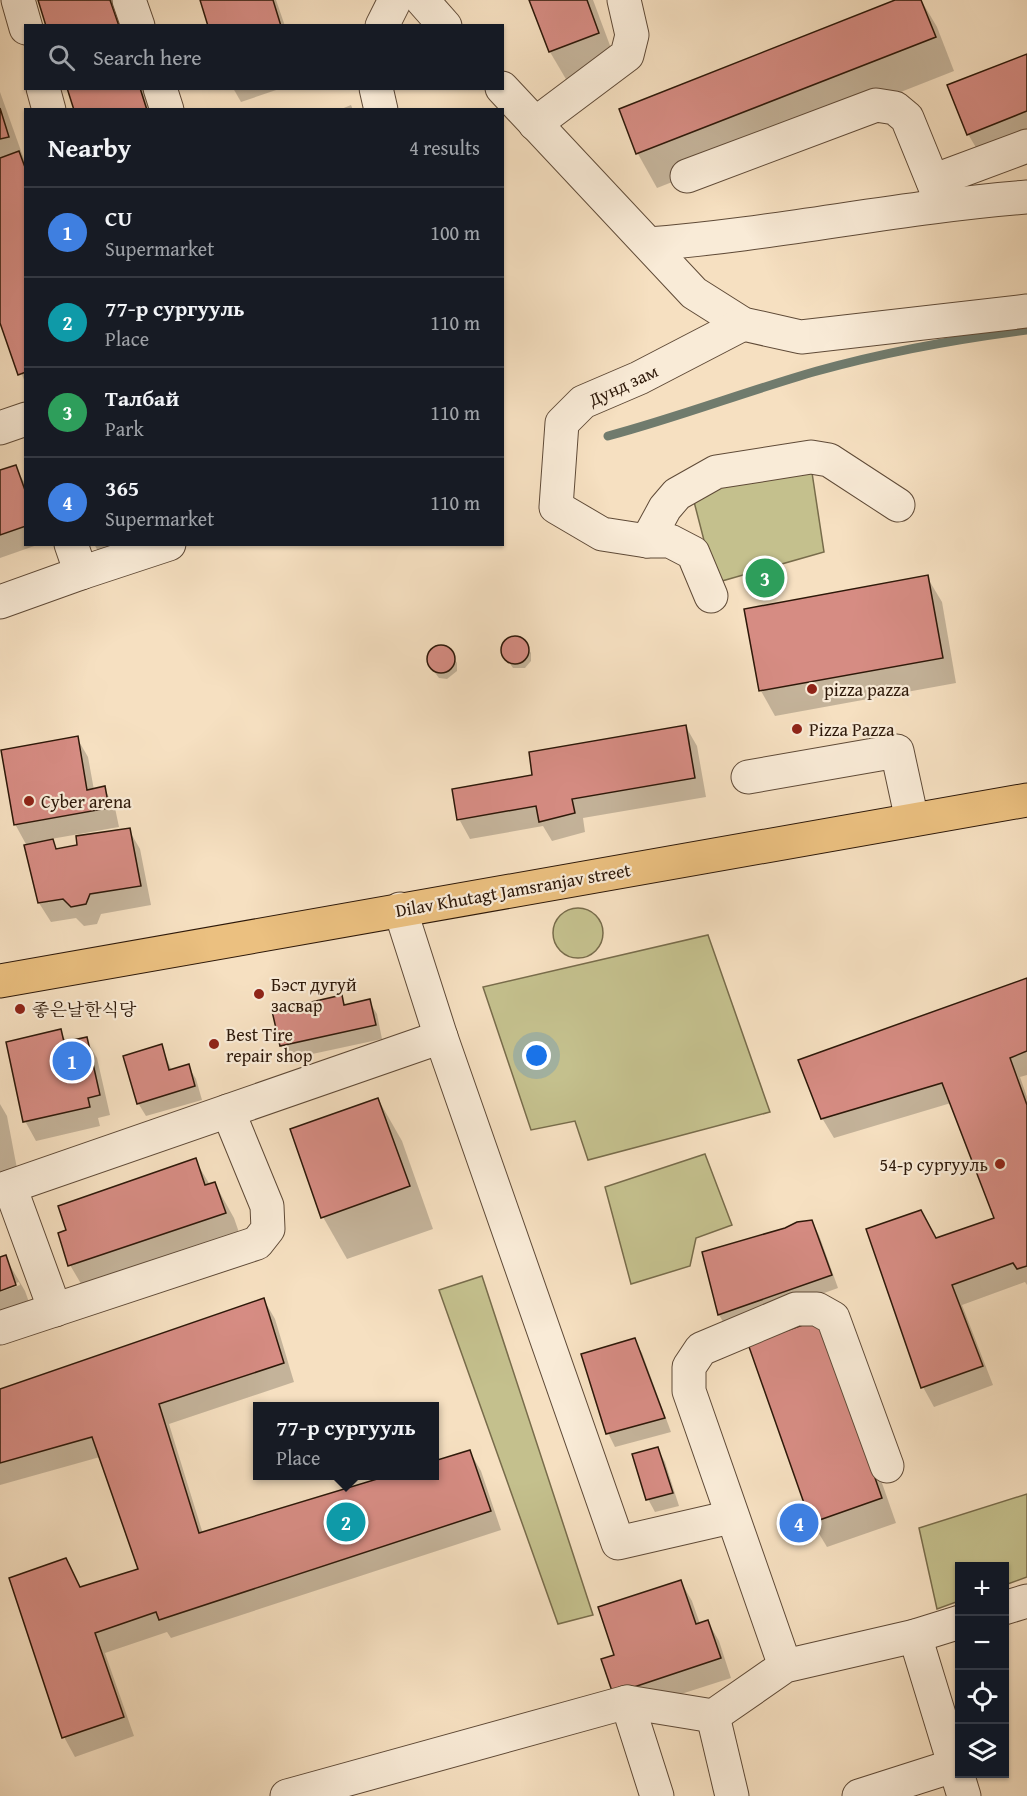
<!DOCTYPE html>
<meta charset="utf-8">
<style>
body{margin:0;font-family:"Gentium Book Plus","Noto Serif KR",serif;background:#242831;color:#f1f3f6}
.controls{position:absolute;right:18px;bottom:18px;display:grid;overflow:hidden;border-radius:0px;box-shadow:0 2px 4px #0004}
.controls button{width:54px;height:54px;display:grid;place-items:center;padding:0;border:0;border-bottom:2px solid #363941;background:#171b24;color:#f1f3f6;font:30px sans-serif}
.you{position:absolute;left:537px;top:1056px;width:21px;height:21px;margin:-15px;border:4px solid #fff;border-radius:50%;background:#1a73e8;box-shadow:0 0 0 9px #1a73e833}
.badge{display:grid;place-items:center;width:39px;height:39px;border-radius:50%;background:#0b8043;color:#fff;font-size:20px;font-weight:700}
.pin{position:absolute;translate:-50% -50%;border:3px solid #fff;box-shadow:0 2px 6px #0006}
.popup{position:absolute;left:253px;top:1402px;width:186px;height:78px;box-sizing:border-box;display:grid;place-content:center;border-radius:0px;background:#171b24;filter:drop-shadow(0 2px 4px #0005);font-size:20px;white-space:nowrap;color:#9ea1a6}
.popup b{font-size:22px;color:#f1f3f6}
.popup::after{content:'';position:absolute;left:50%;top:100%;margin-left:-12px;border:12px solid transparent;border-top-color:#171b24}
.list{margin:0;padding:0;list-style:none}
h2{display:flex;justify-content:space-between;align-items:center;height:78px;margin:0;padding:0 24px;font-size:26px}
h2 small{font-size:20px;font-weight:400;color:#9ea1a6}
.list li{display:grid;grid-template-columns:39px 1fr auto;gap:18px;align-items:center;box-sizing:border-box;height:90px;padding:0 24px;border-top:2px solid #363941}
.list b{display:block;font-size:22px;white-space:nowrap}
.list p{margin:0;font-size:20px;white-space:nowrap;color:#9ea1a6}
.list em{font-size:20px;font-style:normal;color:#9ea1a6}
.icon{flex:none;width:33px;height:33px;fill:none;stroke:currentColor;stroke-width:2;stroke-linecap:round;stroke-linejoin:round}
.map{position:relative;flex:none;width:1027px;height:1796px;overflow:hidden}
.search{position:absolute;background:#171b24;box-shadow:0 2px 4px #0004;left:24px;top:24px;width:480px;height:66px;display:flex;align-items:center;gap:15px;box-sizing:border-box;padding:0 21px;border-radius:0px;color:#9ea1a6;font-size:22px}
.panel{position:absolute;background:#171b24;box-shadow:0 2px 4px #0004;left:24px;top:108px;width:480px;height:438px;border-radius:0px}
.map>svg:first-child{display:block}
.green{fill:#c4c08d;stroke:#786c4b;stroke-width:1.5}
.shadow{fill:#0003}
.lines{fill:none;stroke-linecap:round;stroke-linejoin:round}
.stream{stroke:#707b6d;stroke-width:9}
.building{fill:#d68c83;stroke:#2d1809;stroke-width:1.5}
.minor-casing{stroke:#5f4a37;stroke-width:35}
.major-casing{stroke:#2d1809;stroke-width:35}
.minor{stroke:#f9ebd7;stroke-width:33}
.major{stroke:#ebc080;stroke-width:33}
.poi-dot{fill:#8f2418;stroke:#f9ebd7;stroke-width:2}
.labels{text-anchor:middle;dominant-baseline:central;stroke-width:4.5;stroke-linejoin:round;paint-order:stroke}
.street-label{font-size:18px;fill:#2d1809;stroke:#f9ebd7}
.poi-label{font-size:18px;fill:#2d1809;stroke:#f9ebd7;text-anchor:start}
</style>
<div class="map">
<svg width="1027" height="1796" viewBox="0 0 1027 1796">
<rect width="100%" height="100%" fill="#f6e0c1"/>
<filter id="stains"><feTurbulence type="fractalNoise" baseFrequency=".00333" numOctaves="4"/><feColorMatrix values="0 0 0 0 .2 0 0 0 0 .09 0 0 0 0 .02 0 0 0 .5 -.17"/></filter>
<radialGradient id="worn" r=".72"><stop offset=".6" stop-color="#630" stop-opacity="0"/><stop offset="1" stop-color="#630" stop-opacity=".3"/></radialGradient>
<g class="green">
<polygon points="811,466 824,552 715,583 691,490"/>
<circle cx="578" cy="933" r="25"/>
<polygon points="708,935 770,1112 588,1160 575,1121 531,1130 483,987"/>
<polygon points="705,1154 732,1225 696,1238 690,1266 631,1284 605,1187"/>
<polygon points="482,1276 593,1615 558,1624 439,1290"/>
<polygon points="1027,1494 1027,1577 1005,1585 1004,1566 960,1566 959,1601 937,1609 919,1528"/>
</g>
<g class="shadow">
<polygon points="40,0 115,0 124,26 48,26"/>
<polygon points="201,0 276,0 285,26 210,26"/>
<polygon points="531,0 593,0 618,67 570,86 550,52"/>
<polygon points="899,0 921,0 937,27 954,71 657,188 638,154 621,110"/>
<polygon points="1027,56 1027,153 988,168 968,134"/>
<polygon points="69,88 145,88 152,110 76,110"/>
<polygon points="233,88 282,88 241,102"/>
<polygon points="0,92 26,165 26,385 0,318"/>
<polygon points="351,105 353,110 339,110"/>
<polygon points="15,467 26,485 26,544 40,544 0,558 0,472"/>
<polygon points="94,544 148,544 103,560"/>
<polygon points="927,577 942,602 956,683 775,716 761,691"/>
<polygon points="510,638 522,639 531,653 531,661 525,668 513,668 504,655 504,643"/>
<polygon points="440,646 448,648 457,663 457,671 447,679 439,678 429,665 430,653"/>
<polygon points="686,727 697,746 706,797 583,818 585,832 552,841 543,826 470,839 459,819 534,776"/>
<polygon points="77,738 88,757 94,790 104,788 115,808 119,827 51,839 57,850 79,847 129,830 140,849 151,905 101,914 97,924 84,926 76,918 51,922 39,903 27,846 15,824"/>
<polygon points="1027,980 1027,1075 1020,1077 1027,1097 1027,1285 1025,1282 962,1305 993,1385 934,1407 923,1387 936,1240 996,1219 951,1103 834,1138 822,1118"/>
<polygon points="341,997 346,1006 369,1001 377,1014 382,1039 289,1059 281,1046 274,1012"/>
<polygon points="60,1031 67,1043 86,1039 97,1058 110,1115 98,1118 100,1126 36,1141 25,1121"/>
<polygon points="161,1046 172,1071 188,1066 196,1079 202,1100 146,1116 138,1103"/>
<polygon points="378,1099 402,1141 433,1229 347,1259 323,1217"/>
<polygon points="0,1104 7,1116 18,1174 0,1177"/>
<polygon points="195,1160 210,1185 215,1184 234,1218 244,1247 90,1299 70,1265"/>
<polygon points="812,1222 819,1235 838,1288 727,1328 719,1315 704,1253"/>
<polygon points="0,1257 5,1257 25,1291 35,1319 0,1331 0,1292 20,1285 19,1282 0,1289"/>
<polygon points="264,1300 275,1319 294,1382 169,1424 203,1534 392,1476 434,1476 470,1452 481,1471 501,1530 171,1638 167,1632 105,1653 134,1736 75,1757 64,1737 66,1560 81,1588 140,1570 100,1457 0,1485 0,1391"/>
<polygon points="634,1340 642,1353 671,1432 615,1447 608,1433"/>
<polygon points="834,1346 896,1523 827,1547 812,1522"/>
<polygon points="658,1449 665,1462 679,1506 655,1512 648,1499"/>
<polygon points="681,1582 692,1601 700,1624 708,1622 719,1641 731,1678 625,1712 615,1656"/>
</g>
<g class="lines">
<path class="stream" d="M608,436C679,417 747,391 817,371C885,352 957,339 1027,330"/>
</g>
<g class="building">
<polygon points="38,0 110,0 119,26 46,26"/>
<polygon points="200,0 273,0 281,26 208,26"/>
<polygon points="529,0 587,0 599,33 549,52"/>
<polygon points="895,0 921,0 936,37 636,154 619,109"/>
<polygon points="1027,54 1027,111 967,135 947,85"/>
<polygon points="67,88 140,88 147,110 74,110"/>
<polygon points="0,108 9,137 0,139"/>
<polygon points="19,151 26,170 26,372 18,375 0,323 0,158"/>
<polygon points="16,465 26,493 26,526 0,535 0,470"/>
<polygon points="928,575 943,658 759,691 744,609"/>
<circle cx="515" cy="650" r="14"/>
<circle cx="441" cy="659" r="14"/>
<polygon points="686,725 695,778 572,799 575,813 539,822 536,806 457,820 452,789 532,775 529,752"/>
<polygon points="78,736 87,790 105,786 109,808 14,825 1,750"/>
<polygon points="130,828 141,886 90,894 86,904 71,907 63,899 38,903 24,845 53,839 56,849 77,845 76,836"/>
<polygon points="1027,978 1027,1051 1010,1058 1027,1105 1027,1266 1017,1269 1013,1263 952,1285 983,1366 921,1388 866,1229 921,1210 936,1238 994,1218 942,1083 821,1119 798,1060"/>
<polygon points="342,995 344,1005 370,999 376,1025 280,1046 272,1011"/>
<polygon points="61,1029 64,1042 87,1037 100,1095 88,1098 90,1107 23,1122 6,1042"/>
<polygon points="162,1044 169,1070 189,1064 195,1086 137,1104 123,1056"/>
<polygon points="378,1098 410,1186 321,1218 290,1129"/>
<polygon points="196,1158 205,1185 215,1182 226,1213 68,1266 58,1233 66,1230 58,1206"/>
<polygon points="812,1220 832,1275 718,1315 702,1252 785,1228 797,1222"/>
<polygon points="6,1255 16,1285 0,1291 0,1257"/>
<polygon points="264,1298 284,1363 159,1404 199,1533 387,1476 434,1476 434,1461 470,1450 491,1511 159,1620 156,1612 95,1633 124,1717 62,1738 9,1578 66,1558 80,1587 138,1569 92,1437 0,1463 0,1389"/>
<polygon points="820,1319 882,1498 811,1523 748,1344"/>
<polygon points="635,1338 665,1418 606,1434 581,1354"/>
<polygon points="658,1447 673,1493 646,1500 632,1454"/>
<polygon points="681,1580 696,1624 708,1620 721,1658 613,1694 601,1659 614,1655 598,1607"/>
</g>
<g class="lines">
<defs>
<g id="minor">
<polyline points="18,0 26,28"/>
<polyline points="129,0 138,26"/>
<polyline points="422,0 445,26"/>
<polyline points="382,26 395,0"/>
<polyline points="43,88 49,110"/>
<polyline points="160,88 167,110"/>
<polyline points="376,88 381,110"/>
<polyline points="502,88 694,293 743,324 801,337 1027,311"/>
<polyline points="535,124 627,55 632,35 624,0"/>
<polyline points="687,176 876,105 895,108 907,118 942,204"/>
<polyline points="933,181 1027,146"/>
<path d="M649,244C776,234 900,207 1027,197"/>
<polyline points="0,428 26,419"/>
<polyline points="647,541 665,508 677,494 716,472 811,457 829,460 898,505"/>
<polyline points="81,573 169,544"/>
<polyline points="711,596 693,553 670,541 647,541 602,534 556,507 562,423 583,402 639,378 743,324"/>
<polyline points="0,602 81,573 71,544"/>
<polyline points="748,777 897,751 912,820"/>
<polyline points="400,909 441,1037 618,1543 731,1517"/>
<polyline points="10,1187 55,1310"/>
<polyline points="0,1190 441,1037"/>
<polyline points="0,1328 257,1243 268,1229 267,1206 228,1111"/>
<polyline points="1004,1608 1027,1601"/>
<polyline points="915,1636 964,1796"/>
<polyline points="785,1666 689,1391 689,1367 701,1349 796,1309 817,1309 833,1318 887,1466"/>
<polyline points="627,1702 657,1796"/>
<polyline points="713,1716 732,1796"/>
<polyline points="287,1796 627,1702 713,1716 785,1666 915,1636 960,1622"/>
<polyline points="859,1796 956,1765"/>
</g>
<polyline id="major" points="0,981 1027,800"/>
</defs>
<use href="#minor" class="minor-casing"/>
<use href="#major" class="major-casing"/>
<use href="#minor" class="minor"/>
<use href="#major" class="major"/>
</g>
<g class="poi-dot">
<circle cx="812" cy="689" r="6"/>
<circle cx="797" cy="729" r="6"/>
<circle cx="29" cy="801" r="6"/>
<circle cx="259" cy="994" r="6"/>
<circle cx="20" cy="1009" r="6"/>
<circle cx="214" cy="1044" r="6"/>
<circle cx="1000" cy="1164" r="6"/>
</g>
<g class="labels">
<g class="street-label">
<text transform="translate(623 385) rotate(-25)">Дунд зам</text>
<text transform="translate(513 890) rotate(-10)">Dilav Khutagt Jamsranjav street</text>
</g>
<g class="poi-label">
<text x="824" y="689">pizza pazza</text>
<text x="809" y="729">Pizza Pazza</text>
<text x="41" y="801">Cyber arena</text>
<text x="271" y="984">Бэст дугуй<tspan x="271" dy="21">засвар</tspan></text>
<text x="32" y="1009">좋은날한식당</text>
<text x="226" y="1034">Best Tire<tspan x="226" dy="21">repair shop</tspan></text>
<text x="988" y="1164" text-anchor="end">54-р сургууль</text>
</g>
</g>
<rect width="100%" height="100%" filter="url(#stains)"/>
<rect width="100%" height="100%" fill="url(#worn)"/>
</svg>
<div class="controls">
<button>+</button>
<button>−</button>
<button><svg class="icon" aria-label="locate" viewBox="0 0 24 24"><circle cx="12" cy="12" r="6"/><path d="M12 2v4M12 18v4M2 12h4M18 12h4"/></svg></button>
<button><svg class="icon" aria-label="layers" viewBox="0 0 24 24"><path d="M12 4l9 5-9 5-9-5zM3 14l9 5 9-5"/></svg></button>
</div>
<div class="you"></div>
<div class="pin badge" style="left:72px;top:1061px;background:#3f7fe0">1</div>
<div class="pin badge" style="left:346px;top:1522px;background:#0f9aa8">2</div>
<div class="popup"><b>77-р сургууль</b>Place</div>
<div class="pin badge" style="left:765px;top:578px;background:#2e9e5b">3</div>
<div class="pin badge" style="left:799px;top:1523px;background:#3f7fe0">4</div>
<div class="search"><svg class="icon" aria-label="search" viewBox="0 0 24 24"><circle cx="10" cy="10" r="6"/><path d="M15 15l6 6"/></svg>Search here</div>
<section class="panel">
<h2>Nearby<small>4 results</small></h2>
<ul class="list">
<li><span class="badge" style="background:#3f7fe0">1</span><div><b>CU</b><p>Supermarket</p></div><em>100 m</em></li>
<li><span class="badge" style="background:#0f9aa8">2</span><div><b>77-р сургууль</b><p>Place</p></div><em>110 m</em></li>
<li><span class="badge" style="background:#2e9e5b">3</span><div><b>Талбай</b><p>Park</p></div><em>110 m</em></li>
<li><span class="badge" style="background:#3f7fe0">4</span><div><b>365</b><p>Supermarket</p></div><em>110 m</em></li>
</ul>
</section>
</div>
